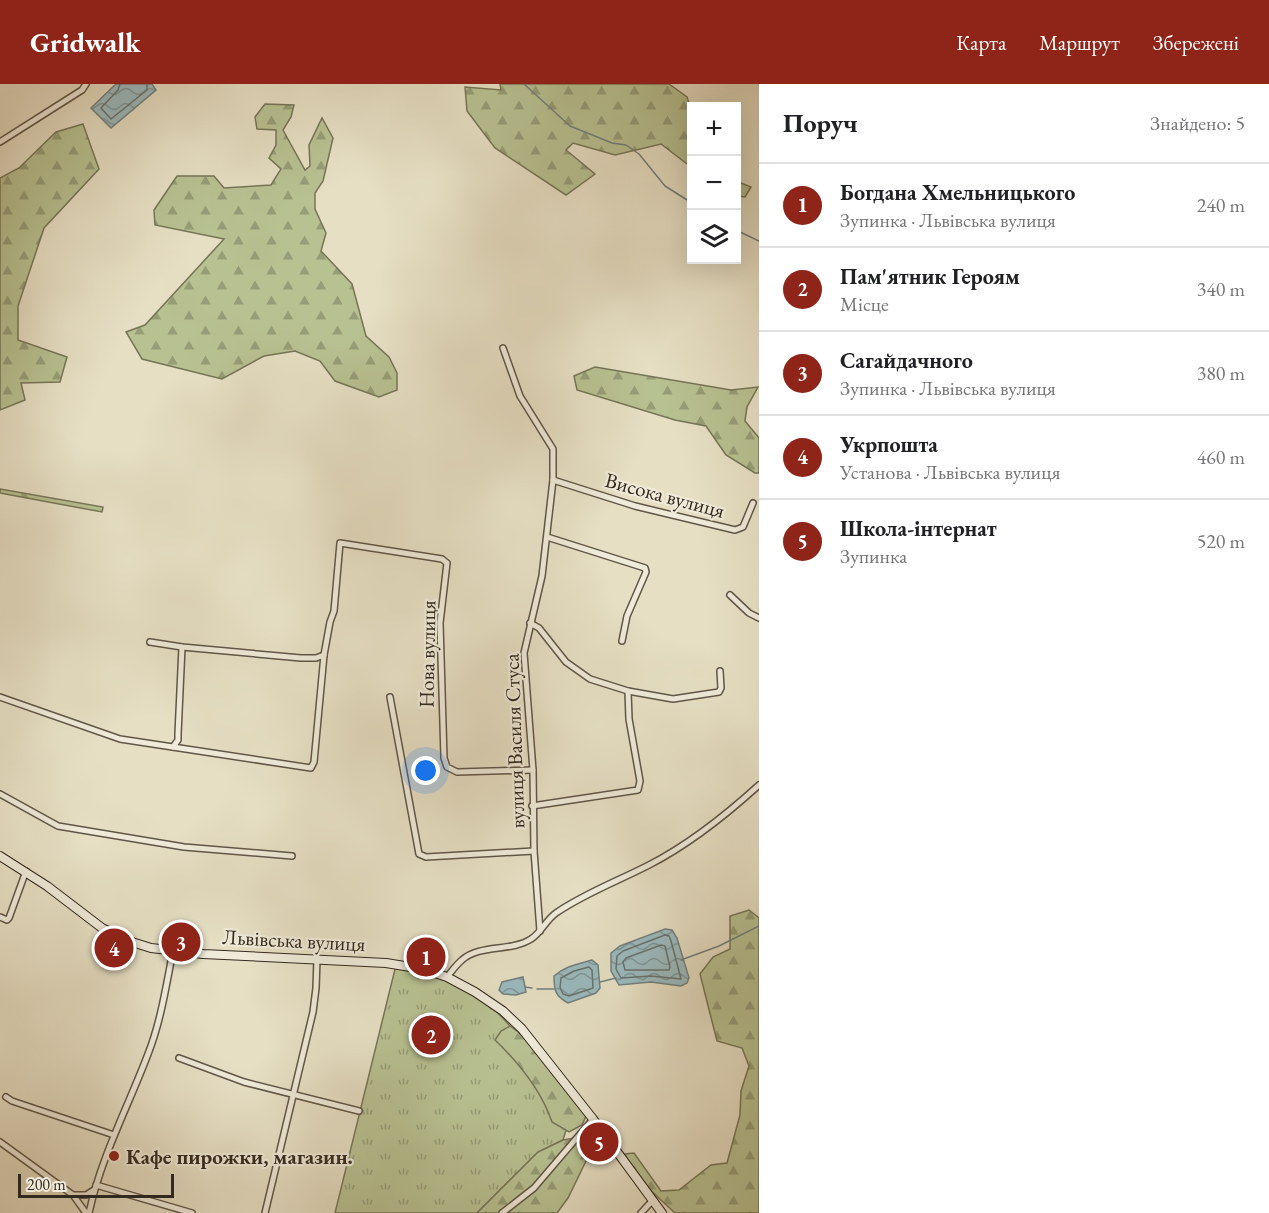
<!DOCTYPE html>
<html lang="uk">
<meta charset="utf-8">
<style>
body{margin:0;font-family:"EB Garamond",serif;background:#f2f2f2;color:#202124}
.controls{position:absolute;right:18px;top:18px;display:grid;overflow:hidden;border-radius:0px;box-shadow:0 6px 24px #0002}
.controls button{width:54px;height:54px;display:grid;place-items:center;padding:0;border:0;border-bottom:2px solid #e0e0e0;background:#fff;color:#202124;font:30px sans-serif}
.scale{position:absolute;left:18px;bottom:15px;width:156px;box-sizing:border-box;padding-left:6px;border:3px solid #33291e;border-top:0;font-size:16px;line-height:21px;white-space:nowrap;color:#33291e;-webkit-text-stroke:4px #efead9;paint-order:stroke}
.you{position:absolute;left:426px;top:687px;width:21px;height:21px;margin:-15px;border:4px solid #fff;border-radius:50%;background:#1a73e8;box-shadow:0 0 0 9px #1a73e833}
.badge{display:grid;place-items:center;width:39px;height:39px;border-radius:50%;background:#8f2418;color:#fff;font-size:20px;font-weight:700}
.pin{position:absolute;translate:-50% -50%;border:3px solid #fff;box-shadow:0 2px 6px #0006}
.list{margin:0;padding:0;list-style:none}
h2{display:flex;justify-content:space-between;align-items:center;height:78px;margin:0;padding:0 24px;font-size:26px}
h2 small{font-size:20px;font-weight:400;color:#757577}
.list li{display:grid;grid-template-columns:39px 1fr auto;gap:18px;align-items:center;box-sizing:border-box;height:84px;padding:0 24px;border-top:2px solid #e0e0e0}
.list b{display:block;font-size:22px;white-space:nowrap}
.list p{margin:0;font-size:20px;white-space:nowrap;color:#757577}
.list em{font-size:20px;font-style:normal;color:#757577}
.icon{flex:none;width:33px;height:33px;fill:none;stroke:currentColor;stroke-width:2;stroke-linecap:round;stroke-linejoin:round}
.map{position:relative;flex:none;width:759px;height:1129px;overflow:hidden}
header{display:flex;align-items:center;gap:36px;box-sizing:border-box;height:84px;padding:0 30px;background:#8f2418;color:#fff}
header strong{font-size:28px}
nav{display:flex;gap:33px;margin-inline-start:auto;font-size:21px}
main{display:flex}
aside{flex:1;background:#fff}
.map>svg:first-child{display:block}
.grass{fill:url(#grass-tufts);stroke:#767558;stroke-width:1.5}
.forest{fill:url(#forest-firs);stroke:#767558;stroke-width:1.5}
.water{fill:url(#water-waves);stroke:#71807f;stroke-width:1.5}
.lines{fill:none;stroke-linecap:round;stroke-linejoin:round}
.shore{stroke:#67726e;stroke-width:1.5}
.stream{stroke:#71807f;stroke-width:1.5}
.minor-casing{stroke:#605648;stroke-width:8}
.secondary-casing{stroke:#33291e;stroke-width:10}
.minor{stroke:#efead9;stroke-width:5}
.secondary{stroke:#efead9;stroke-width:8}
.poi-dot{fill:#8f2418;stroke:#efead9;stroke-width:2}
.labels{text-anchor:middle;dominant-baseline:central;stroke-width:4.5;stroke-linejoin:round;paint-order:stroke}
.street-label{font-size:21px;fill:#33291e;stroke:#efead9}
.poi-label{font-size:21px;font-weight:bold;fill:#33291e;stroke:#efead9;text-anchor:start}
</style>
<header>
<strong>Gridwalk</strong>
<nav><a>Карта</a><a>Маршрут</a><a>Збережені</a></nav>
</header>
<main>
<div class="map">
<svg width="759" height="1129" viewBox="0 0 759 1129">
<defs>
<pattern id="grass-tufts" width="24" height="20" patternUnits="userSpaceOnUse" patternTransform="scale(1.5)"><rect width="24" height="20" fill="#b8c192"/><path d="M3 7l-1-3M5 7V3M7 7l1-3M15 17l-1-3M17 17v-4M19 17l1-3" fill="none" stroke="#969d77"/></pattern>
<pattern id="forest-firs" width="22" height="20" patternUnits="userSpaceOnUse" patternTransform="scale(1.5)"><rect width="22" height="20" fill="#b8c192"/><path d="M5 1l3.5 6h-7zM16 11l3.5 6h-7z" fill="#969d77"/></pattern>
<pattern id="water-waves" width="16" height="10" patternUnits="userSpaceOnUse" patternTransform="scale(1.5)"><rect width="16" height="10" fill="#9bbabf"/><path d="M0 5q4-4 8 0t8 0" fill="none" stroke="#7f979b"/></pattern>
</defs>
<rect width="100%" height="100%" fill="#e6dfc4"/>
<filter id="stains"><feTurbulence type="fractalNoise" baseFrequency=".00333" numOctaves="4"/><feColorMatrix values="0 0 0 0 .2 0 0 0 0 .09 0 0 0 0 .02 0 0 0 .5 -.17"/></filter>
<radialGradient id="worn" r=".72"><stop offset=".6" stop-color="#630" stop-opacity="0"/><stop offset="1" stop-color="#630" stop-opacity=".3"/></radialGradient>
<polygon class="grass" points="396,881 423,885 483,913 511,943 567,1043 563,1056 538,1068 477,1129 335,1129"/>
<g class="forest">
<polygon points="500,0 669,0 687,13 691,25 691,83 661,60 615,71 573,59 566,66 595,90 566,111 495,64 467,27 465,3 501,6"/>
<polygon points="265,20 294,21 291,33 283,46 305,86 310,82 309,61 322,34 333,54 323,97 315,109 315,125 326,149 321,167 352,200 366,252 389,273 397,289 397,306 379,313 335,297 320,277 295,267 264,272 222,295 142,275 126,248 145,241 224,155 155,141 154,126 177,92 214,92 224,104 271,101 281,85 269,74 276,61 276,46 257,45 255,33"/>
<polygon points="83,40 99,85 44,144 18,222 18,256 67,273 60,298 21,299 25,316 0,326 0,94 19,84 56,48"/>
<polygon points="736,97 751,103 745,113 737,112"/>
<polygon points="595,283 731,306 758,303 747,323 745,337 759,354 759,389 755,389 726,371 706,342 675,336 577,306 574,292"/>
<polygon points="0,405 103,423 102,428 0,409"/>
<path d="M749,826L759,834V1129H675C657,1112 634,1094 625,1070L634,1069L661,1107L679,1106L711,1081L727,1079L740,1031L741,1007L749,982L742,964L717,957L700,890L713,873L730,865V832Z"/>
<path d="M510,942L521,950L586,1032L582,1041L569,1048L552,1038C541,1006 519,979 495,956L501,947Z"/>
<polygon points="586,1052 589,1071 568,1114 557,1129 477,1129 538,1068 563,1056"/>
</g>
<g class="water">
<polygon points="116,0 152,0 156,6 111,44 91,24"/>
<polygon points="665,845 672,846 677,854 689,894 687,899 681,902 651,898 619,901 611,887 611,869 620,862"/>
<path d="M592,876L598,881L600,904L596,909L568,919C555,912 554,906 554,892C565,882 578,880 592,876Z"/>
<polygon points="523,893 526,908 516,911 503,910 499,906 502,898"/>
</g>
<g class="lines">
<g class="shore">
<polyline points="120,0 118,6 101,24 111,35 147,6 147,0"/>
<polygon points="665,851 669,852 671,857 681,895 651,892 621,894 616,885 617,872 623,867"/>
<polygon points="661,861 665,862 670,883 669,886 625,886 623,878 626,874"/>
<polygon points="589,883 592,886 593,904 569,912 563,910 560,903 561,894 574,887"/>
</g>
<g class="stream">
<polyline points="524,0 570,42 612,59 626,61 639,70 665,102 692,119"/>
<polyline points="736,146 759,157"/>
<polyline points="681,876 719,862 759,842"/>
<polyline points="600,898 616,894"/>
<polyline points="525,903 532,904"/>
<polyline points="537,905 554,905"/>
</g>
<defs>
<g id="minor">
<polyline points="0,58 82,6 86,0"/>
<polyline points="503,264 520,312 553,365 553,396 542,492 524,569 533,686 534,767 540,847"/>
<polyline points="553,396 635,422 735,446 743,443 753,419"/>
<polyline points="547,453 645,484 646,488 627,532 622,557"/>
<polyline points="730,511 749,529 759,534"/>
<polyline points="530,539 539,544 566,578 590,595 628,607 673,615 719,608 721,604 720,587"/>
<polyline points="150,558 182,563 301,574 316,574 324,571"/>
<polyline points="0,613 120,655 311,684 314,678 324,571 330,538 334,527 340,459 442,475 447,479 440,539 444,674 447,683 457,688 533,686"/>
<polyline points="390,613 419,770 426,773 534,767"/>
<polyline points="173,663 178,656 178,650 182,563"/>
<polyline points="0,710 58,742 184,763 292,772"/>
<polyline points="532,722 638,706 640,697 629,635 628,607"/>
<polyline points="0,833 7,836 9,834 26,787"/>
<path d="M447,893C452,887 456,881 462,876C480,860 511,868 531,855C541,849 546,836 556,829C585,809 618,797 649,781C690,760 726,731 759,701"/>
<polyline points="179,974 244,998 359,1027"/>
<polyline points="6,1013 12,1017 114,1051"/>
<polyline points="0,1058 73,1111 86,1129"/>
<polyline points="96,1101 192,1129"/>
<polyline points="74,1111 86,1111 94,1106"/>
<path d="M89,1129C101,1073 128,1023 148,970C161,937 166,902 173,867"/>
<polyline points="265,1129 313,928 316,904 317,875"/>
<polyline points="502,1129 534,1104 593,1035"/>
<polyline points="641,1129 653,1116"/>
</g>
<polyline id="secondary" points="0,772 47,802 102,844 132,858 151,864 203,870 386,879 423,885 447,893 475,908 503,927 522,945 593,1035 662,1129"/>
</defs>
<use href="#minor" class="minor-casing"/>
<use href="#secondary" class="secondary-casing"/>
<use href="#minor" class="minor"/>
<use href="#secondary" class="secondary"/>
</g>
<circle class="poi-dot" cx="114" cy="1072" r="6"/>
<g class="labels">
<g class="street-label">
<text transform="translate(665 411) rotate(15)">Висока вулиця</text>
<text transform="translate(427 570) rotate(-89)">Нова вулиця</text>
<text transform="translate(514 657) rotate(-92)">вулиця Василя Стуса</text>
<text transform="translate(294 856) rotate(3)">Львівська вулиця</text>
</g>
<g class="poi-label">
<text x="126" y="1072">Кафе пирожки, магазин.</text>
</g>
</g>
<rect width="100%" height="100%" filter="url(#stains)"/>
<rect width="100%" height="100%" fill="url(#worn)"/>
</svg>
<div class="controls">
<button>+</button>
<button>−</button>
<button><svg class="icon" aria-label="layers" viewBox="0 0 24 24"><path d="M12 4l9 5-9 5-9-5zM3 14l9 5 9-5"/></svg></button>
</div>
<div class="scale">200 m</div>
<div class="you"></div>
<div class="pin badge" style="left:426px;top:873px">1</div>
<div class="pin badge" style="left:431px;top:951px">2</div>
<div class="pin badge" style="left:181px;top:858px">3</div>
<div class="pin badge" style="left:114px;top:864px">4</div>
<div class="pin badge" style="left:599px;top:1058px">5</div>
</div>
<aside>
<h2>Поруч<small>Знайдено: 5</small></h2>
<ul class="list">
<li><span class="badge">1</span><div><b>Богдана Хмельницького</b><p>Зупинка · Львівська вулиця</p></div><em>240 m</em></li>
<li><span class="badge">2</span><div><b>Пам'ятник Героям</b><p>Місце</p></div><em>340 m</em></li>
<li><span class="badge">3</span><div><b>Сагайдачного</b><p>Зупинка · Львівська вулиця</p></div><em>380 m</em></li>
<li><span class="badge">4</span><div><b>Укрпошта</b><p>Установа · Львівська вулиця</p></div><em>460 m</em></li>
<li><span class="badge">5</span><div><b>Школа-інтернат</b><p>Зупинка</p></div><em>520 m</em></li>
</ul>
</aside>
</main>
